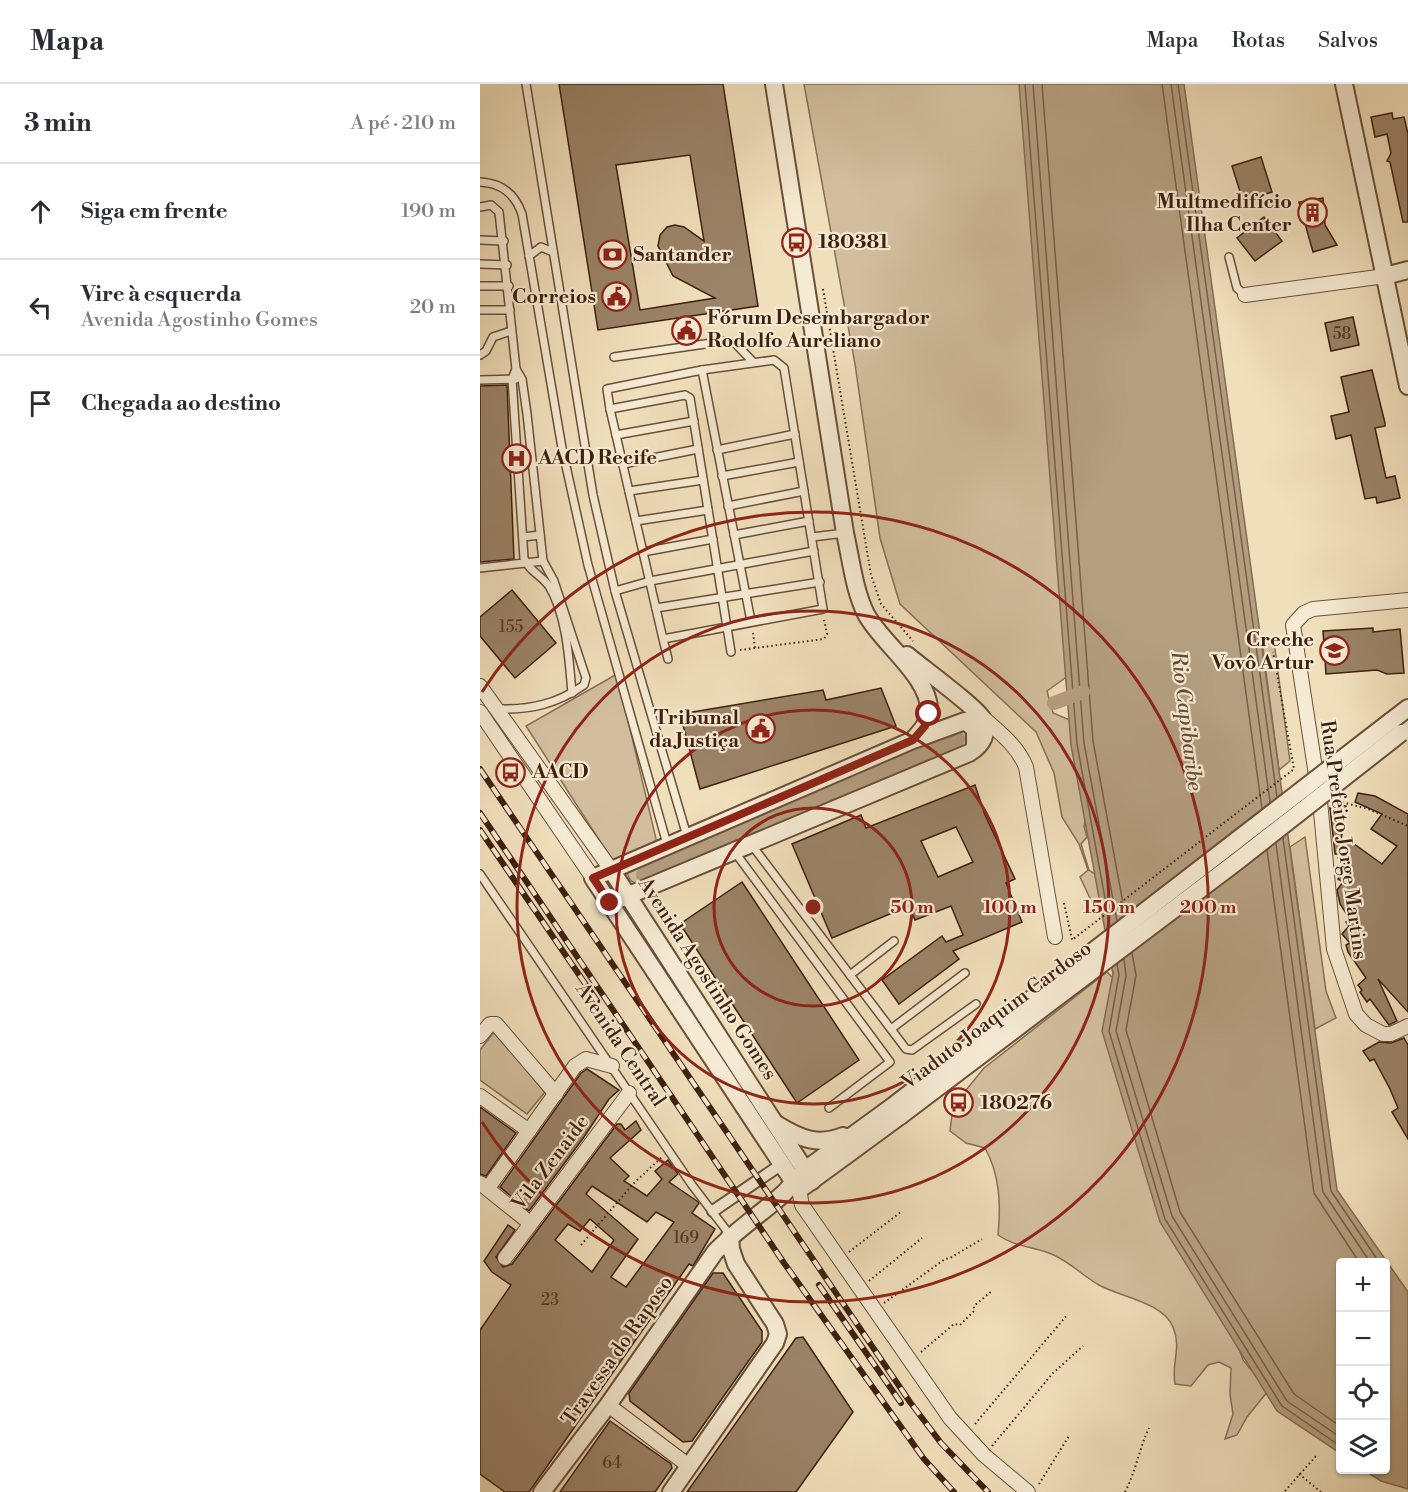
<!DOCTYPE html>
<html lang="pt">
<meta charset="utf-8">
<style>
body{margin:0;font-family:"Libre Bodoni",serif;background:#f2f2f3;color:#2b2b33}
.controls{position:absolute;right:18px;bottom:18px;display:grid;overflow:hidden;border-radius:6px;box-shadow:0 2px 4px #0004}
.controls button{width:54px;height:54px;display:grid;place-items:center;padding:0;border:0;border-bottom:2px solid #e1e1e2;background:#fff;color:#2b2b33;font:30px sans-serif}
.stop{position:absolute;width:18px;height:18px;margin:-14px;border:4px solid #8f2418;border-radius:50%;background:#fff}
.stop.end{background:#8f2418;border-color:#fff;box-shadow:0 2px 6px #0008}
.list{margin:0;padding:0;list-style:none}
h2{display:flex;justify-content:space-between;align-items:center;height:78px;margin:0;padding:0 24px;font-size:26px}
h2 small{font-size:20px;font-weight:400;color:#7c7c81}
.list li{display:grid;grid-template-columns:39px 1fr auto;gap:18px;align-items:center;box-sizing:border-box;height:96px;padding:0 24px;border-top:2px solid #e1e1e2}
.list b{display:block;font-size:22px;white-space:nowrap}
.list p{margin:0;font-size:20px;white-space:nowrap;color:#7c7c81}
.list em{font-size:20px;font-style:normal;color:#7c7c81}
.icon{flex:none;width:33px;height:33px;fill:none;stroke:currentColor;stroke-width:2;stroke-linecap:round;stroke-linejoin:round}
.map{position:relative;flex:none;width:928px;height:1408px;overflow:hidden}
header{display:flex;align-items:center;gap:36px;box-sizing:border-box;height:84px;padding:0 30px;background:#fff;border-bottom:2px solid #e1e1e2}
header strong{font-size:28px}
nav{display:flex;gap:33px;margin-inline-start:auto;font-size:21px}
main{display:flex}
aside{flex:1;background:#fff}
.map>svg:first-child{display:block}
.green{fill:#d2be9e;stroke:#886e56;stroke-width:1.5}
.water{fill:#b49e80;stroke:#856b52;stroke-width:1.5}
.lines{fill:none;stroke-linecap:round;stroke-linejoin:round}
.shore{stroke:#7a5e47;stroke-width:1.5}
.canal{stroke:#b49e80;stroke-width:14}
.building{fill:#9b8368;stroke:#3f1f0e;stroke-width:1.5;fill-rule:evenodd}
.service-casing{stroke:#6b4f39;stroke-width:10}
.pedestrian-casing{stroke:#6b4f39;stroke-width:14}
.minor-casing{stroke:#6b4f39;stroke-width:16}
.tertiary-casing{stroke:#6b4f39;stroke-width:20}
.path{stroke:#3f1f0e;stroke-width:2;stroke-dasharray:1.5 3;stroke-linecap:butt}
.service{stroke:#f5ead3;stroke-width:7}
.pedestrian{stroke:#f5ead3;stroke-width:10}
.minor{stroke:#f5ead3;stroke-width:14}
.tertiary{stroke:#f5ead3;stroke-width:16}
.rail-casing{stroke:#3f1f0e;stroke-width:6}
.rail{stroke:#f5ead3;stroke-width:4;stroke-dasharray:11;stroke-linecap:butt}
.tertiary-bridge-casing{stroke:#6b4f39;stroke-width:20;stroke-linecap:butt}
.tertiary-bridge{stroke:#f5ead3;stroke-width:16}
.route{stroke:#8f2418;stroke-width:8}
.ring{fill:none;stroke:#8f2418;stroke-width:3}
.labels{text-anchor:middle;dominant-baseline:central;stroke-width:4.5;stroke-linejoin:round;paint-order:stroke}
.number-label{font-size:16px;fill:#563824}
.poi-label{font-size:20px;font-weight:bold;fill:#3f1f0e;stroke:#f5ead3;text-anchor:start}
.street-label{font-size:20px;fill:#3f1f0e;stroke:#f5ead3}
.water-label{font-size:21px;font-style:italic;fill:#684b36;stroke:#f5ead3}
.centre{fill:#8f2418;stroke:#f5ead3;stroke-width:3}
.ring-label{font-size:18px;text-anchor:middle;font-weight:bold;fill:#8f2418;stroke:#f5ead3;stroke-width:4.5;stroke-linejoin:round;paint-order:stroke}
</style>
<header>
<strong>Mapa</strong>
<nav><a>Mapa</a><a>Rotas</a><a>Salvos</a></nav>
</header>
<main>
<aside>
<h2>3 min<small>A pé · 210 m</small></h2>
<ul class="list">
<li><svg class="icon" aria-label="ahead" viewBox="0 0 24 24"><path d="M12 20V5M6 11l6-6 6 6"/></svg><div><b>Siga em frente</b></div><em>190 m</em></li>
<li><svg class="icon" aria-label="left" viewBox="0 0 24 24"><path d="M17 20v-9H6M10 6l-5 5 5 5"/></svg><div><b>Vire à esquerda</b><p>Avenida Agostinho Gomes</p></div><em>20 m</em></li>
<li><svg class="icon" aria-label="arrive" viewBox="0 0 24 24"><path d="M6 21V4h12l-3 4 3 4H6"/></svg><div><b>Chegada ao destino</b></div></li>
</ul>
</aside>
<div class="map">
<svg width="928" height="1408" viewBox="0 0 928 1408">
<rect width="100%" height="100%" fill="#f0dfbb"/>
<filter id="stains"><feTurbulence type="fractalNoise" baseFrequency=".00333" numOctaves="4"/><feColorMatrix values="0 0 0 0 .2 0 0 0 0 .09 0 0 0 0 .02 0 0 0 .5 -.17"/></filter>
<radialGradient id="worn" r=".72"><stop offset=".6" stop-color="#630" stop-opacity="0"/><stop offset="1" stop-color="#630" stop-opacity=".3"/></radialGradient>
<g class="green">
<polygon points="324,0 550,0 592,589 567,607 573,629 592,637 607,729 604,742 607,753 601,760 609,786 619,793 623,817 615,825 600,793 608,786 599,760 582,733 574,689 556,648 420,520 400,454 375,280"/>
<polygon points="782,557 794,558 810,677 799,686"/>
<polygon points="137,590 177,759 134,779 46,642"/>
<path d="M475,642L489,647L488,664L162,802C150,798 147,795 147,782Z"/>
<polygon points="825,753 846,907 856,934 835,945 810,763"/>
<path d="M627,888L635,896L763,1276L788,1307L767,1333L757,1351L745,1355L753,1330L750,1310L751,1284L739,1278L728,1281L711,1302L695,1300C691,1278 702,1265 693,1243C683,1218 640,1213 619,1201C601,1191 590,1177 569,1169C551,1162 535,1163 518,1151C521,1121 520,1091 505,1064L486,1059L470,1047L473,1022L504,984Z"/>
<polygon points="14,948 65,1008 47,1030 0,996 0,966"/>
</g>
<polygon class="water" points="539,0 704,0 857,1106 928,1208 928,1405 901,1397 884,1386 906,1386 906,1178 860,1178 860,1369 797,1327 680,1138 622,947 633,890 591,661"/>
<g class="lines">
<g class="shore">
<polyline points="545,0 597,660 630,842"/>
<polyline points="553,0 604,659 637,837"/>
<polyline points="562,0 613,657 645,830"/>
<polyline points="682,0 782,725"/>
<polyline points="691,0 790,718"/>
<polyline points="698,0 797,713"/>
<polyline points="803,754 851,1107 899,1178"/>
<polyline points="796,760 843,1108 890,1178"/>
<polyline points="787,766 834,1109 879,1178"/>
<polyline points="652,869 656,891 646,946 700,1128 814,1310 860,1342"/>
<polyline points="644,875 646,892 636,947 692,1132 807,1317 860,1353"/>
<polyline points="637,880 639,891 629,947 685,1135 802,1322 860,1362"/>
</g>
<g class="canal">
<polyline points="574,619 603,608"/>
<polyline points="163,791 478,655"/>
</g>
</g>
<g class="building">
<path d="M79,0H243L278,222L118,246ZM210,71L224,157L204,143L195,141L187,143L180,151L178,162L193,192L235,214L160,226L136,81Z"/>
<polygon points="912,29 913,35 924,33 928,50 928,138 923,138 910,78 907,77 911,69 907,50 895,53 891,33"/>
<polygon points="781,73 792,108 763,117 752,82"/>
<polygon points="843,114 845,141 857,161 833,168 819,118"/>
<polygon points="784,133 802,157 775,177 757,154"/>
<polygon points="873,233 879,261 851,267 845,239"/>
<polygon points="892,286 905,339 905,342 895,344 906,394 915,392 920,414 897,419 896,413 885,415 871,351 856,355 851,332 869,328 861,293"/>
<polygon points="27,301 34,475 0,478 0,302"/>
<polygon points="32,506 76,559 35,594 0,552 0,533"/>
<polygon points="893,544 893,548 920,545 924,589 907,590 897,586 846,590 843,547"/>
<polygon points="401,604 416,642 220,705 200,630 343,606 346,616"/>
<path d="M495,701L505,731L535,795L526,799L542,838L473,867L479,875L419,920L402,896L462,852L466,858L483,851L471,822L435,836L429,822L352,854L312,760L381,731L386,744ZM476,743L493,778L458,793L441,757Z"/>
<polygon points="878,709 895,712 928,730 928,928 898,895 917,937 909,941 890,915 887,918 880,908 882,906 878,901 886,894 868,868 866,861 870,859 862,850 869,842 866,838 870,835 860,820 857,806 863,798 858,795 868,783 858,774 870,757 902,780 917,762 891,745 902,730 875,718"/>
<polygon points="855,720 866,722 859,770 855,770 850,724 854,725"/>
<polygon points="262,798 379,976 317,1019 200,840"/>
<polygon points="924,954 928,961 928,1055 912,1028 918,1024 910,1005 894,975 890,977 883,967 899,958 911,959"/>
<polygon points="107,985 139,1006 129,1015 104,1053 49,1127 20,1103 101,989"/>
<polygon points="0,1023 36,1049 6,1092 0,1090"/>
<path d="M156,1037L161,1046L130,1074L149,1092L144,1097L167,1112L182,1095L175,1087L188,1076L198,1090L189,1098L217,1117L219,1119L212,1129L235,1145L213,1182L209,1180L49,1408H25L0,1390V1246L31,1201L12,1188L4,1177L28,1141L35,1146L16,1173L23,1183L32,1180L137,1040H141L145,1046ZM112,1102L167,1138L176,1128L194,1138L146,1203L131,1193L158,1155L106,1110ZM110,1135L134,1156L112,1188L75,1156L88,1140L100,1147Z"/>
<polygon points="233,1189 243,1189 282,1247 282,1258 212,1357 203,1358 150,1317 149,1309"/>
<polygon points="323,1253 373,1328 316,1408 207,1408 316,1254"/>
<polygon points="130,1337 191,1380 192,1384 175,1408 80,1408"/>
</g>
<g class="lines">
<defs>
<g id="service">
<polyline points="46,0 113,411 135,507 207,752"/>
<path d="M0,98C22,99 35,110 42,130L82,364L108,481L187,760"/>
<path d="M0,123L11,121L19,128L36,285L42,295L47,330L63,477L74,497L106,594L104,601C77,620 50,626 18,625"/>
<polyline points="0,156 24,157"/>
<polyline points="49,172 61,163 73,168"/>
<polyline points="749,173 757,204 765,211"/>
<polyline points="0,180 27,181"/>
<polyline points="0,202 29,202"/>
<polyline points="0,226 30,226"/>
<polyline points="0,271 6,267 13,253 31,247"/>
<polyline points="134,273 246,257 256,260 273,278"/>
<path d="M36,285L32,295L44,474C49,487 61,491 69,502C87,532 89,576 92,609"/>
<polyline points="222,286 271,537"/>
<polyline points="0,296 36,295"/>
<polyline points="130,325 205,311 210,314 251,568"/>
<polyline points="136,351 214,337"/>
<polyline points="237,366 315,350"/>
<polyline points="143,380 218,365"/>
<polyline points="242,392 319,378"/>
<polyline points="149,407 223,396"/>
<polyline points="248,422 324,407"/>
<polyline points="156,437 228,426"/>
<polyline points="254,451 329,437"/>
<polyline points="43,453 60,451"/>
<polyline points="332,453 365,449"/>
<polyline points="163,468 233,455"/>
<polyline points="0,484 63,477"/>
<polyline points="135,507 170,497 334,467"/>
<polyline points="176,524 340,498"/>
<polyline points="183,555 343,525 304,284 294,276 222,286 127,305 130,325 183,555 188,575"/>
<polyline points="271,760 426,965 432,966 496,920"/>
<polyline points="254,767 410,978 349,1024"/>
<polyline points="0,790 212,1101 250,1151"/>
<polyline points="370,891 414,857"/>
<polyline points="411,945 485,889"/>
</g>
<polyline id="pedestrian" points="233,1127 302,1080"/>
<g id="minor">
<polyline points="765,211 905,192"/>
<polyline points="928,516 833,525 824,529 813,541 840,717 854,865 876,930 886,941 903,950 911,950 928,942"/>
<polyline points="0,602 130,784"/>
<polyline points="0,628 113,794"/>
<path d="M501,632C519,648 537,661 546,683L575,853"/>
<polyline points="0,952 10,940 16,940 76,1010"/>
<polyline points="0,1012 49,1047"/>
<polyline points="0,1099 50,1139"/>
<polyline points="8,1104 95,982 106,975 132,982"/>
<polyline points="319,1106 322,1121 470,1334 504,1371 548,1408"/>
<polyline points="25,1174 149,1009"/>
<polyline points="128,1321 209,1382"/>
</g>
<g id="tertiary">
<path d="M294,0L365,449C371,475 374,506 386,530C401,559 452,594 449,629C448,640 440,648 433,656L113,794L319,1106"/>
<polyline points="864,0 928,302"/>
<polyline points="905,192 928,186"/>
<polyline points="911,637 928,624"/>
<polyline points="436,655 485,637 495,645 495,661"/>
<polyline points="130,784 332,1097"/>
<path d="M130,819L489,669C503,661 509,649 502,634C497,624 440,582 427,571"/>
<path d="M298,1041C321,1055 338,1062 363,1052"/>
<polyline points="323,1103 420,1032"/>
<path d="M62,1408L128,1321L235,1168C256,1146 281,1130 303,1110C311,1103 316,1093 325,1086L413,1022"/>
<polyline points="191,1408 295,1259 298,1250 295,1240 256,1180 251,1165 250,1152"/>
</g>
</defs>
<use href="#service" class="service-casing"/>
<use href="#pedestrian" class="pedestrian-casing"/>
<use href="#minor" class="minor-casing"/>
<use href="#tertiary" class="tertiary-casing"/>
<g class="path">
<polyline points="343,205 391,491 401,520 433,557"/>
<polyline points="273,549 275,564"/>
<polyline points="260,566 344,555 347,550 344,535"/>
<polyline points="858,717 888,725 928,742"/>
<polyline points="584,819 592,856 814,685 793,568"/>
<polyline points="101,1161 153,1100 183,1072"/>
<polyline points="369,1168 422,1127"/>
<polyline points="389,1197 442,1154"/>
<polyline points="404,1219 465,1175 470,1174 502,1155"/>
<polyline points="441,1268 474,1240 480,1241 494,1227 494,1222 513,1206"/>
<polyline points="495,1340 588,1230"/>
<polyline points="512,1362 573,1289 603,1262"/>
<polyline points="819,1390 841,1408"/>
<polyline points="559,1400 589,1352"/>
<polyline points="805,1407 836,1372"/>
<path d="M645,1408C656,1387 659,1365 669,1344"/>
</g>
<use href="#service" class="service"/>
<use href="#pedestrian" class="pedestrian"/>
<use href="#minor" class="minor"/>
<use href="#tertiary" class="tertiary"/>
<defs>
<g id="rail">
<polyline points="0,685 430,1318 461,1359 508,1408"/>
<polyline points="0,729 304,1179 444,1375 474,1408"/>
<polyline points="0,746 117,917"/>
<polyline points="339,1201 421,1319"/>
</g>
</defs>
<use href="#rail" class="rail-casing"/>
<use href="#rail" class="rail"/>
<defs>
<g id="tertiary-bridge">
<polyline points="413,1022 911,637"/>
<polyline points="420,1032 755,779 921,649"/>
</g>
</defs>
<use href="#tertiary-bridge" class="tertiary-bridge-casing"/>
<use href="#tertiary-bridge" class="tertiary-bridge"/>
</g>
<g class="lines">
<polyline class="route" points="130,819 113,794 433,656 445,642 449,630"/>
</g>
<g class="ring">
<circle cx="333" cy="823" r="99"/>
<circle cx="333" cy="823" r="197"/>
<circle cx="333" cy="823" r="296"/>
<path d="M2 608A395 395 0 1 1 2 1038"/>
</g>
<defs>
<symbol id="building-ring" viewBox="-11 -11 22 22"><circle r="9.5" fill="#f5ead3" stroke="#8f2418" stroke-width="1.5"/><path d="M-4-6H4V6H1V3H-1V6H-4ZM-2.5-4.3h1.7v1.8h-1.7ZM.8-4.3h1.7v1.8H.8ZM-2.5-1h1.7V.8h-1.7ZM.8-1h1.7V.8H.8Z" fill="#8f2418"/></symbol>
<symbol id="bus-ring" viewBox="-11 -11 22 22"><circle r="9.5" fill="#f5ead3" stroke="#8f2418" stroke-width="1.5"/><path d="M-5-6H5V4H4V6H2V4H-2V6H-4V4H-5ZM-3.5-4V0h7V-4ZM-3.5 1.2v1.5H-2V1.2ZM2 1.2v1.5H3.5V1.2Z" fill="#8f2418"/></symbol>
<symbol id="bank-ring" viewBox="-11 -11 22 22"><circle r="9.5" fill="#f5ead3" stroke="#8f2418" stroke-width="1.5"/><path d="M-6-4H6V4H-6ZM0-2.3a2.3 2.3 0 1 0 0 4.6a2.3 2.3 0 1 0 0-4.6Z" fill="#8f2418"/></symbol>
<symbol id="civic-ring" viewBox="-11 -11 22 22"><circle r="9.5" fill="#f5ead3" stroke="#8f2418" stroke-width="1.5"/><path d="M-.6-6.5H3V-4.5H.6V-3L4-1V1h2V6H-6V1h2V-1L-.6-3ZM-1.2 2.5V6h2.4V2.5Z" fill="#8f2418"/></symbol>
<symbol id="hospital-ring" viewBox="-11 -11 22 22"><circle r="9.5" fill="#f5ead3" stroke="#8f2418" stroke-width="1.5"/><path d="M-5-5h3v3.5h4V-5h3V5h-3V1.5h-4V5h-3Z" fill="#8f2418"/></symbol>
<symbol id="school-ring" viewBox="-11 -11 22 22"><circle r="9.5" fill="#f5ead3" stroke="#8f2418" stroke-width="1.5"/><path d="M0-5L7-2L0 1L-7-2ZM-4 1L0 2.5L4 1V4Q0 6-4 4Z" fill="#8f2418"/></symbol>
</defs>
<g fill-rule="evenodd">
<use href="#building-ring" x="816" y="112" width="33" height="33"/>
<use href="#bus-ring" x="300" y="142" width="33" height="33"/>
<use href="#bank-ring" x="116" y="154" width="33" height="33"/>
<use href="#civic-ring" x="120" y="196" width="33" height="33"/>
<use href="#civic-ring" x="190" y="230" width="33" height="33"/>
<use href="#hospital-ring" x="20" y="358" width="33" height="33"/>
<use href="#school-ring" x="838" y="550" width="33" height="33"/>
<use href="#civic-ring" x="264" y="628" width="33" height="33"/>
<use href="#bus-ring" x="14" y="672" width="33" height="33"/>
<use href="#bus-ring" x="462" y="1002" width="33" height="33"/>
</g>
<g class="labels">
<g class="number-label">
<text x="862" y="250">58</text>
<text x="31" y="543">155</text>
<text x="206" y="1154">169</text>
<text x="70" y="1216">23</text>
<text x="132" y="1379">64</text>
</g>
<g class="poi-label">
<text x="812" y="118" text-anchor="end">Multmedifício<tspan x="812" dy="23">Ilha Center</tspan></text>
<text x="338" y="158">180381</text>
<text x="153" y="171">Santander</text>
<text x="116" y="213" text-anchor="end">Correios</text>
<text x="227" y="234">Fórum Desembargador<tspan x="227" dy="23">Rodolfo Aureliano</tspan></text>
<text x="58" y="374">AACD Recife</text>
<text x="834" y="556" text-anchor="end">Creche<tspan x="834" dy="23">Vovô Artur</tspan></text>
<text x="259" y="634" text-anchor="end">Tribunal<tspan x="259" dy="23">da Justiça</tspan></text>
<text x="52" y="688">AACD</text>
<text x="500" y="1019">180276</text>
</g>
<g class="street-label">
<text transform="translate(863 756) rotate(82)">Rua Prefeito Jorge Martins</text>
<text transform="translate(227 895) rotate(57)">Avenida Agostinho Gomes</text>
<text transform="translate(517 932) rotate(-37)">Viaduto Joaquim Cardoso</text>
<text transform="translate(140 961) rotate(56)">Avenida Central</text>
<text transform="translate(71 1079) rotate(-53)">Vila Zenaide</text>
<text transform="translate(138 1267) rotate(-55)">Travessa do Raposo</text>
</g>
<g class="water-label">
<text transform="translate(706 637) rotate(83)">Rio Capibaribe</text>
</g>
</g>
<circle cx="333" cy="823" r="9" class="centre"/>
<g class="ring-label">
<text x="432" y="829">50 m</text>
<text x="530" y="829">100 m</text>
<text x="629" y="829">150 m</text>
<text x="728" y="829">200 m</text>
</g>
<rect width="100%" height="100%" filter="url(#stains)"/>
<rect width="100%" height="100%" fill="url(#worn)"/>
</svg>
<div class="controls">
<button>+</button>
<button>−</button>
<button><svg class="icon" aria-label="locate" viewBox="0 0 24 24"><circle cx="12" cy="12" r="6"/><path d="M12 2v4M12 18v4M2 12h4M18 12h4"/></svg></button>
<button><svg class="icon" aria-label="layers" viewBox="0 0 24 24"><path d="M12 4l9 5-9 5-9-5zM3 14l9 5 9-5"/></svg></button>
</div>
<div class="stop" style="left:449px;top:630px"></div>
<div class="stop end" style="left:130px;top:819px"></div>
</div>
</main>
